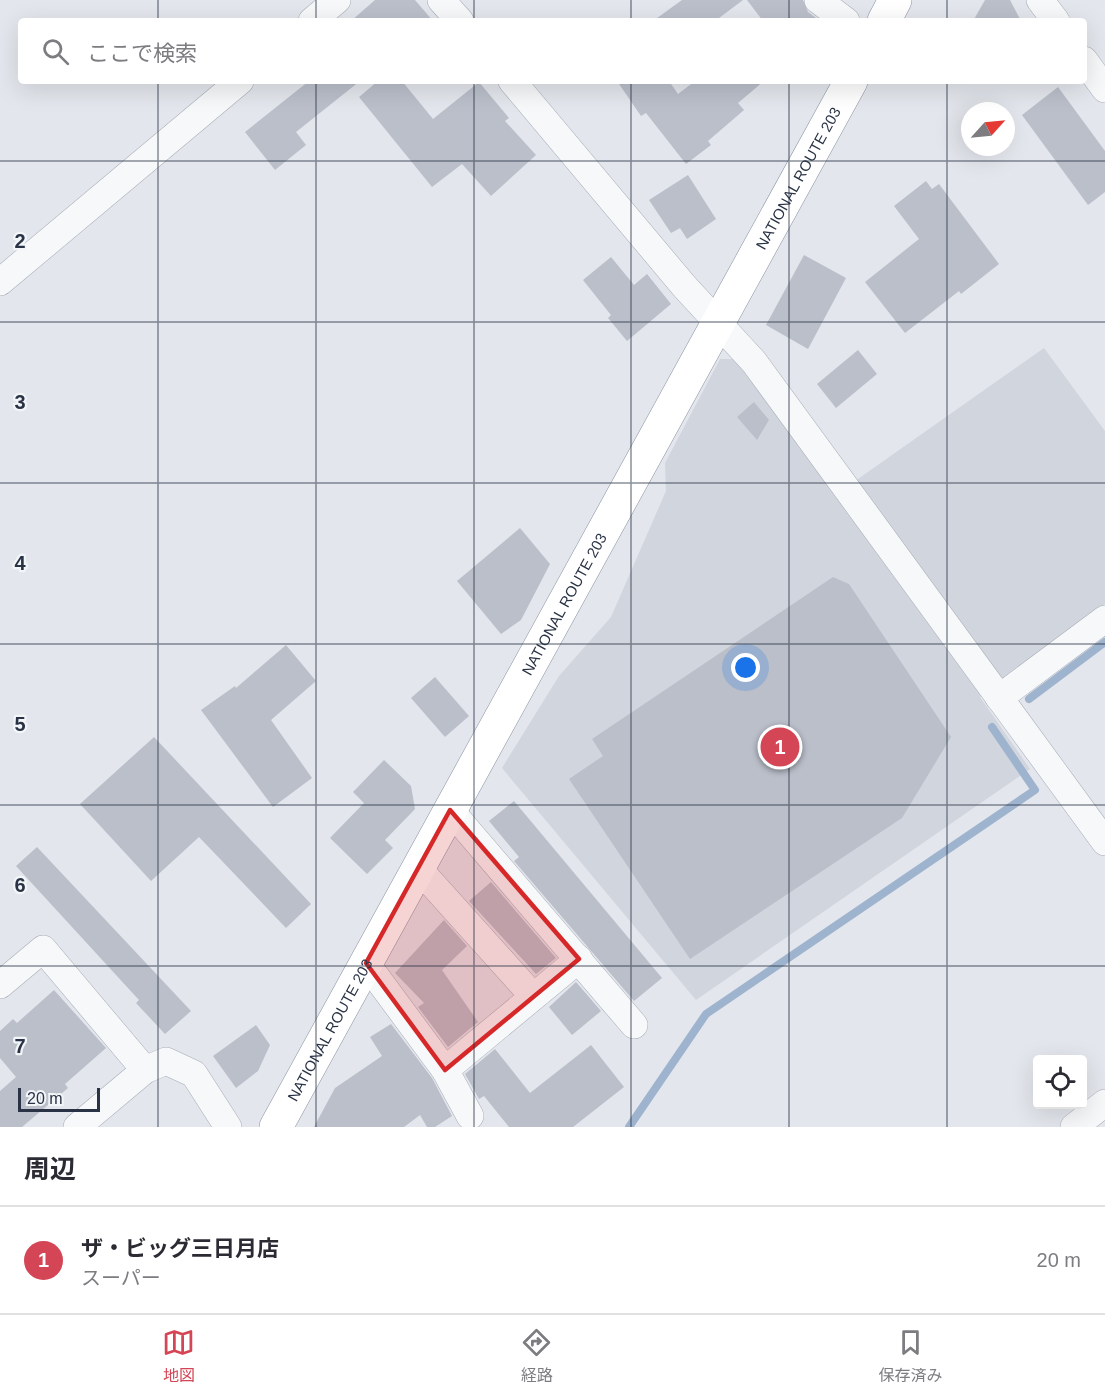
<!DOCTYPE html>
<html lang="ja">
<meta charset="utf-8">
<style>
body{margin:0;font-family:Arial,"Noto Sans JP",sans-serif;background:#f2f2f3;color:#2b2b33}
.controls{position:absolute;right:18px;bottom:18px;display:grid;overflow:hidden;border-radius:6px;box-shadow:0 6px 24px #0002}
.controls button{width:54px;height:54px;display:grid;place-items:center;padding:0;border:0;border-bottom:2px solid #e1e1e2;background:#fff;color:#2b2b33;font:30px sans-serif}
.compass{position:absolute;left:961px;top:102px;width:54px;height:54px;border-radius:50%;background:#fff;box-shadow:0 6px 24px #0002;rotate:63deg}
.scale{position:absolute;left:18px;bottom:15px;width:82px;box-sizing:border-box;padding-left:6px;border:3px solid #2a3345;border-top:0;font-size:16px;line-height:21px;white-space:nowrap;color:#2a3345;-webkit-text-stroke:4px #f3f6f9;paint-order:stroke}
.you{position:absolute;left:746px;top:668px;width:21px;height:21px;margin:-15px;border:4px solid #fff;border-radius:50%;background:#1a73e8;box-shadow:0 0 0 9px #1a73e833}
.badge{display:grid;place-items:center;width:39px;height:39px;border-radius:50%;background:#d44556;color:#fff;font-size:20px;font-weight:700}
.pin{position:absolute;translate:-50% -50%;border:3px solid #fff;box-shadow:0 2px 6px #0006}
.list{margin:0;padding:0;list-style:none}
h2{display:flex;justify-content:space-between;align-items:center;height:78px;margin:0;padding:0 24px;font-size:26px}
h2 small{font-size:20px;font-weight:400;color:#7c7c81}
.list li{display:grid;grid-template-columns:39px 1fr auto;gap:18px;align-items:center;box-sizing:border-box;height:108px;padding:0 24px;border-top:2px solid #e1e1e2}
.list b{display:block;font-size:22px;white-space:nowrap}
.list p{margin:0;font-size:20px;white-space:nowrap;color:#7c7c81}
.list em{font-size:20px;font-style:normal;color:#7c7c81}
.icon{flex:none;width:33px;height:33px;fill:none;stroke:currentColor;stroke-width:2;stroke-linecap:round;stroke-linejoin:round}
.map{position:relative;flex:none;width:1105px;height:1127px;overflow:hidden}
.search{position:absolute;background:#fff;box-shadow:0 6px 24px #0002;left:18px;right:18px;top:18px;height:66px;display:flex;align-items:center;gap:15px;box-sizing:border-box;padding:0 21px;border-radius:6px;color:#7c7c81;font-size:22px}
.sheet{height:186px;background:#fff}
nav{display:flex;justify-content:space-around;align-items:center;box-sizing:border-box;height:84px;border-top:2px solid #e1e1e2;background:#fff;font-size:16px;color:#7c7c81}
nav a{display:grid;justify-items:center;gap:3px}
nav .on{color:#d44556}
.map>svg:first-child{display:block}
.built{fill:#d1d5de}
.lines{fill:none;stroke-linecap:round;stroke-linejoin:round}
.stream{stroke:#9eb3cd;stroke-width:8}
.building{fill:#babfca}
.minor-casing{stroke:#a8adb7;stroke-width:28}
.trunk-casing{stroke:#8a93a3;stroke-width:34}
.minor{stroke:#f7f8fa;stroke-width:27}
.trunk{stroke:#fff;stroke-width:33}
.marked{fill:#d62828;fill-opacity:0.2;stroke:#d62828;stroke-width:4.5;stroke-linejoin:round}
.grid{fill:none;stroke:#2a3345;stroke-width:1.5;stroke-opacity:0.55}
.labels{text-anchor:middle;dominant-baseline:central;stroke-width:4.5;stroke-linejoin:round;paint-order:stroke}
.street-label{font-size:15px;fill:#2a3345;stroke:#f3f6f9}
.grid-label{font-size:20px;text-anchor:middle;font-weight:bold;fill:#2a3345;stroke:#f3f6f9;stroke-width:4.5;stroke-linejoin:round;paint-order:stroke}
</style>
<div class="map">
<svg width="1105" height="1127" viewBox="0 0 1105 1127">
<rect width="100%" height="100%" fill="#e3e6ec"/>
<polygon class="built" points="1044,348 1105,431 1105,604 980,697 1030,769 696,1000 502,768 559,676 611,617 666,491 665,463 720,359 735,359 838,493"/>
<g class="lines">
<g class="stream">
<polyline points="1029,699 1105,642"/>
<polyline points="629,1127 706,1014 1035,790 992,727"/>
</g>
</g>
<g class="building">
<polygon points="375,0 415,0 433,21 351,21"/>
<polygon points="682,0 743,0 715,21 653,21"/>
<polygon points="747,0 803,0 808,12 820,21 763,21"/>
<polygon points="985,0 1010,0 1021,21 973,21"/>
<polygon points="309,81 360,81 296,132 306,145 275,170 245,132"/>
<polygon points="378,81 402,81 433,119 479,82 509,118 505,121 536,155 491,196 462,164 432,187 359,97"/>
<polygon points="617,81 669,81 678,94 695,81 764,81 738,103 744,110 708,141 711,145 686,164 646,113 641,116"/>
<polygon points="1058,87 1105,151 1105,192 1088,205 1022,115"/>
<polygon points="688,175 716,219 687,239 680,228 671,233 649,200"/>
<polygon points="926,181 932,189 939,184 999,264 961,294 959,291 905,333 865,282 919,239 894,206"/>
<polygon points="804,255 846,278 808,349 766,325"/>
<polygon points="611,257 634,285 647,274 671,304 627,341 608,318 611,315 583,280"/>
<polygon points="858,350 877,374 836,408 817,384"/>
<polygon points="754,402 769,420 757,440 737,417"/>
<polygon points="520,528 550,564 521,620 501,634 457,581"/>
<polygon points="833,577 849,584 951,737 902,818 690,959 569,779 603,756 592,739"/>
<polygon points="286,645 316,681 271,720 312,778 273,807 201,710 235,686 236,688"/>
<polygon points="435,677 469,716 445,737 411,698"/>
<polygon points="154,737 311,904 286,928 199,837 151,881 80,804"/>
<polygon points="384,760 411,786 415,809 385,840 393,848 367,874 330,838 364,803 353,792"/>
<polygon points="514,801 662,978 634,1001 514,861 519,857 489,821"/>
<polygon points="37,847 191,1011 165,1034 136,1003 139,1000 16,866"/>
<polygon points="491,882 556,958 536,974 469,901"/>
<polygon points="444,920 467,946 442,970 478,1022 448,1047 418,1007 424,1003 395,973"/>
<polygon points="576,982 601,1011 572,1035 549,1007"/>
<polygon points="54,990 106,1048 65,1084 68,1088 22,1127 0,1127 0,1091 16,1077 0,1058 0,1031 13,1019 17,1023"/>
<polygon points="391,1024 432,1078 452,1116 435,1127 427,1127 420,1115 404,1127 314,1127 335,1088 382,1056 370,1037"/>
<polygon points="256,1025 270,1045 258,1071 236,1088 213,1056"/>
<polygon points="591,1045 624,1087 573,1127 509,1127 484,1096 479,1099 465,1074 495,1049 530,1093"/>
</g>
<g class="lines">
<defs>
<g id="minor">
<polyline points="441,0 460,21"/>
<polyline points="818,0 846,21"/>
<polyline points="1040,0 1056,21"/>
<polyline points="312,21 337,0"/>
<polyline points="1084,60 1105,89"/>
<polyline points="512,81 684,286 754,362 1105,842"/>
<polyline points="0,282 240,81"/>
<polyline points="999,698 1105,619"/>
<polyline points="450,810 634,1025"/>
<polyline points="418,868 533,996"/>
<polyline points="366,963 445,1070 470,1116"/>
<polyline points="0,985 43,949 145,1070"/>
<polyline points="445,1070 579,959"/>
<polyline points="77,1127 145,1070 166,1061 194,1074 228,1127"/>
<polyline points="1074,1127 1105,1103"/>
</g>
<g id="trunk">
<polyline points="884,21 895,0"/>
<path id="s1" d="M276,1127L851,81"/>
</g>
</defs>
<use href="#minor" class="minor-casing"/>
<use href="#trunk" class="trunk-casing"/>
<use href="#minor" class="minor"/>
<use href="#trunk" class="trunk"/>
</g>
<path class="marked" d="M450,810L579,959L445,1070L366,963Z"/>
<path class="grid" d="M158,0V21M316,0V21M474,0V21M631,0V21M789,0V21M947,0V21M158,81V1127M316,81V1127M474,81V1127M631,81V1127M789,81V1127M947,81V1127M0,161H1105M0,322H1105M0,483H1105M0,644H1105M0,805H1105M0,966H1105"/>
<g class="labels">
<g class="street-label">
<text stroke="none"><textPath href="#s1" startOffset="1083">NATIONAL ROUTE 203</textPath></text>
<text stroke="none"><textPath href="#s1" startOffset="597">NATIONAL ROUTE 203</textPath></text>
<text stroke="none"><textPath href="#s1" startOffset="111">NATIONAL ROUTE 203</textPath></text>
</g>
</g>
<g class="grid-label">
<text x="20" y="248">2</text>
<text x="20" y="409">3</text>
<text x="20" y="570">4</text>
<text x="20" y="731">5</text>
<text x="20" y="892">6</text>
<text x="20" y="1053">7</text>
</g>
</svg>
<div class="controls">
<button><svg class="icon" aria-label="locate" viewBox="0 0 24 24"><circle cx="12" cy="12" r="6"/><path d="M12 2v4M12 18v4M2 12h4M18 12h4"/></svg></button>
</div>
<svg class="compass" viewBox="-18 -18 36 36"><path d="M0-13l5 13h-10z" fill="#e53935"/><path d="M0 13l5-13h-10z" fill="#7c7c81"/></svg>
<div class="scale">20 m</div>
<div class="you"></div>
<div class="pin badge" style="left:780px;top:747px">1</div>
<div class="search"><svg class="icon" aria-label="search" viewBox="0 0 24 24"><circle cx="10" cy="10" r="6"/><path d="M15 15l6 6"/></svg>ここで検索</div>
</div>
<section class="sheet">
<h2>周辺<small></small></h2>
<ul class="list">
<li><span class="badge">1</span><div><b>ザ・ビッグ三日月店</b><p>スーパー</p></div><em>20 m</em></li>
</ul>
</section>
<nav>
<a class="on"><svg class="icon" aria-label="map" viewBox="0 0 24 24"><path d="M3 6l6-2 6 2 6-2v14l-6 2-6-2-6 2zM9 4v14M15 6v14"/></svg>地図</a>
<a><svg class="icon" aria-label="directions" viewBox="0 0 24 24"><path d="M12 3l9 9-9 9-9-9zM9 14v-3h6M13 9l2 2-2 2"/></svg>経路</a>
<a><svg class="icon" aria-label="saved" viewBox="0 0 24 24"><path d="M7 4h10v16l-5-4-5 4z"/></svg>保存済み</a>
</nav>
